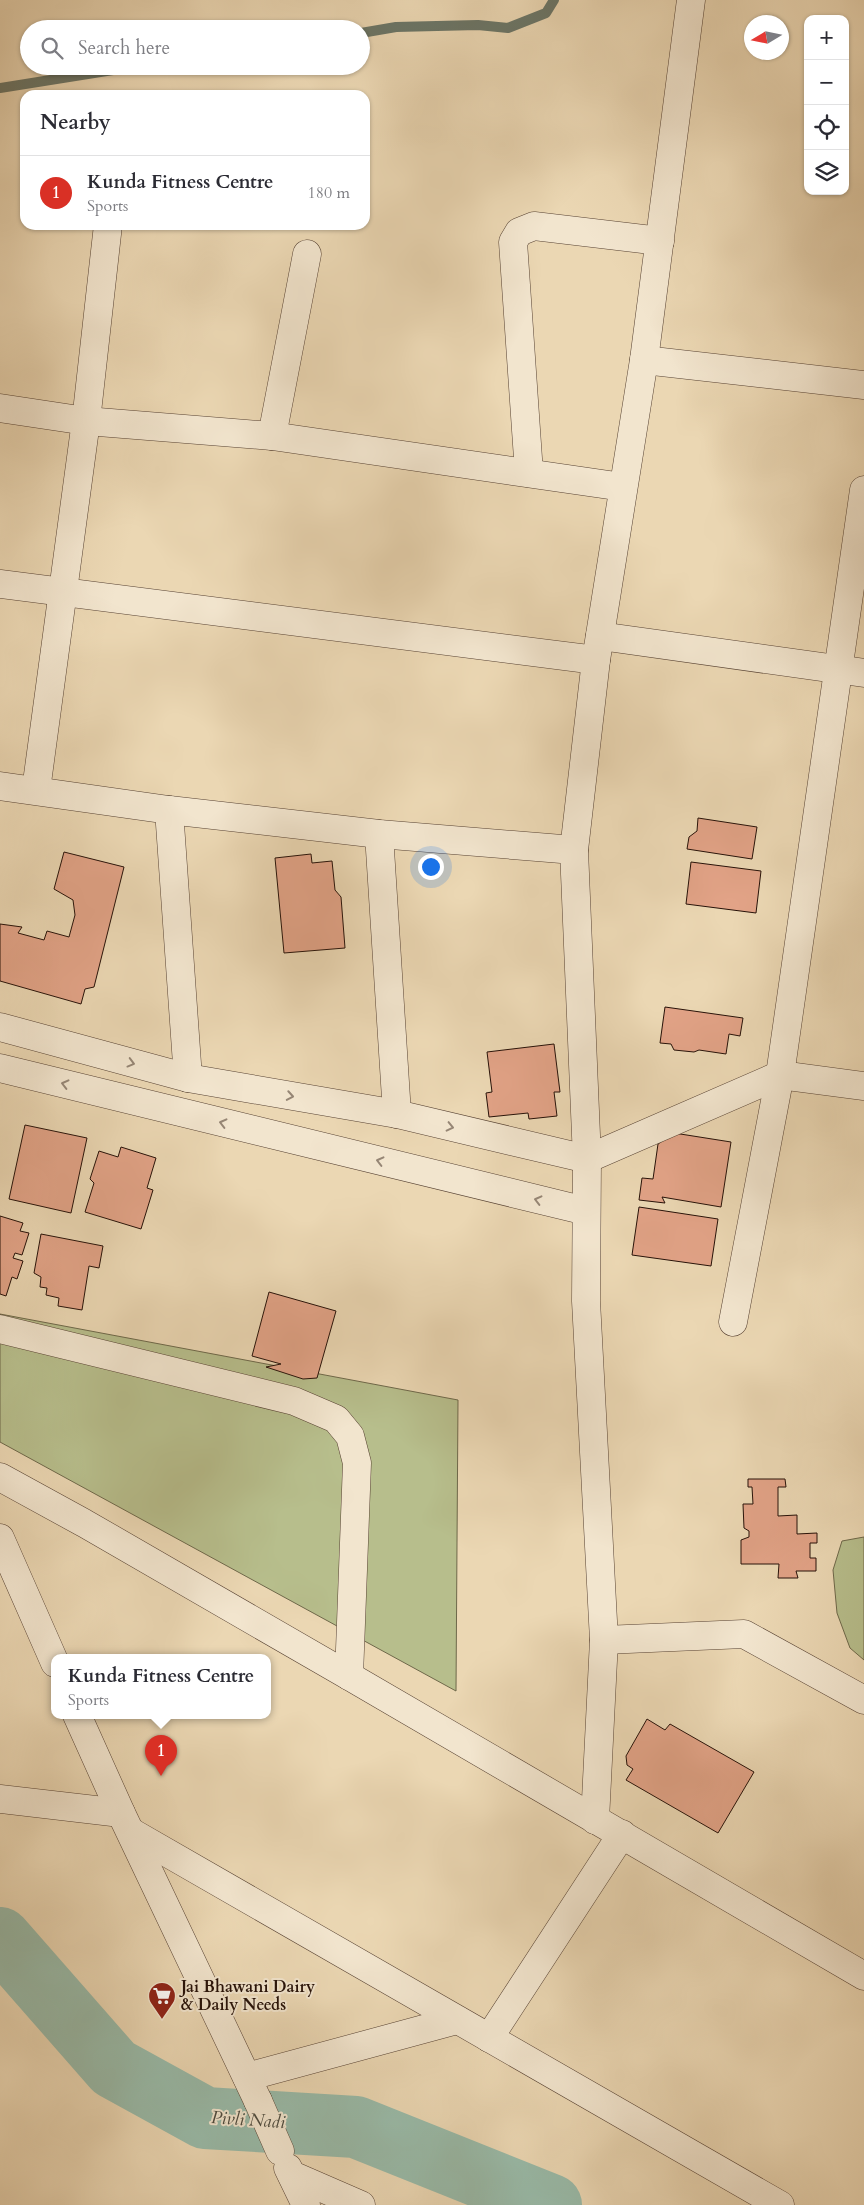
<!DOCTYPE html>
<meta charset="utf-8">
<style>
body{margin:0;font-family:Cardo,serif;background:#f2f2f3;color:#2b2b33}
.controls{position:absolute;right:15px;top:15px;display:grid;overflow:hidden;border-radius:10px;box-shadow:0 1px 4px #0004}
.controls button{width:45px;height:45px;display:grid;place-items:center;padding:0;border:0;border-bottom:1px solid #e1e1e2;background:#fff;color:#2b2b33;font:25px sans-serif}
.compass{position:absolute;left:744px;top:15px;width:45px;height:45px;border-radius:50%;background:#fff;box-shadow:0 1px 4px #0004;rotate:260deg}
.you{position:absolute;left:430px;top:866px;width:18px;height:18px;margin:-12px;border:4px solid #fff;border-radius:50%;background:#1a73e8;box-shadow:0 0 0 8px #1a73e833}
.badge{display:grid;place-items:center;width:32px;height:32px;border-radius:50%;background:#d93025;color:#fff;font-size:16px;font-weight:700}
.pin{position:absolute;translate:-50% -41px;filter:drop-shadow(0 1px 2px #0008)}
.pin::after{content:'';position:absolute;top:26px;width:18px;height:15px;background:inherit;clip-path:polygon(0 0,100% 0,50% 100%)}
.popup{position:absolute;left:51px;top:1654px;width:220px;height:65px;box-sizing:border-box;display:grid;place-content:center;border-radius:10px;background:#fff;filter:drop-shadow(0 1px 4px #0005);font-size:16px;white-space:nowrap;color:#7c7c81}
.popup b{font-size:19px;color:#2b2b33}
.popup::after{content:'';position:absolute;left:50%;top:100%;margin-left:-10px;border:10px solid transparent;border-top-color:#fff}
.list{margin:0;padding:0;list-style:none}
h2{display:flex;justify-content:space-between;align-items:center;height:65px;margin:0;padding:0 20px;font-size:21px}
h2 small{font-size:16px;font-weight:400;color:#7c7c81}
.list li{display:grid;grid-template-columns:32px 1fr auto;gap:15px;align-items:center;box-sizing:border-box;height:75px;padding:0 20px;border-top:1px solid #e1e1e2}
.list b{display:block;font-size:19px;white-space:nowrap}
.list p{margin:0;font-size:16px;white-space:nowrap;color:#7c7c81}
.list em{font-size:16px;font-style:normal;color:#7c7c81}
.icon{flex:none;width:28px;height:28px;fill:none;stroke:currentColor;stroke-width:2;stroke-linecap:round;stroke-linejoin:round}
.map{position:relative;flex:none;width:864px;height:2205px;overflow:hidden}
.search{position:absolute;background:#fff;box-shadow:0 1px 4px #0004;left:20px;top:20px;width:350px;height:55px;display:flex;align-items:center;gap:12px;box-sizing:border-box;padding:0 18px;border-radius:28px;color:#7c7c81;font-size:19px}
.panel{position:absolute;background:#fff;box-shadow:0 1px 4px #0004;left:20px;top:90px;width:350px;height:140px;border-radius:15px}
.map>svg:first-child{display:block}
.green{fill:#b7be8c;stroke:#6e684a}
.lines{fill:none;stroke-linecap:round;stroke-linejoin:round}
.stream{stroke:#6b7668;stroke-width:10}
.river{stroke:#99baa8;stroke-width:62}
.building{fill:#e2a387;stroke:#261108}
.minor-casing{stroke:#574233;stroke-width:29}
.tertiary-casing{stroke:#574233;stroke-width:29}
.minor{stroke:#f2e5ce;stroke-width:28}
.tertiary{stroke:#f2e5ce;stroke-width:28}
.oneway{stroke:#968675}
.labels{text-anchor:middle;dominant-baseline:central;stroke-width:4;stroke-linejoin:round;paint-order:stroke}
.poi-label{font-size:16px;font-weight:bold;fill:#261108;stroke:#f2e5ce;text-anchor:start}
.water-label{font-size:18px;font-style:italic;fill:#4e4c40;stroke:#f2e5ce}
</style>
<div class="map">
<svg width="864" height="2205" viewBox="0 0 864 2205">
<rect width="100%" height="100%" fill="#ebd7b3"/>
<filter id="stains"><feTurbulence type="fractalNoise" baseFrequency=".004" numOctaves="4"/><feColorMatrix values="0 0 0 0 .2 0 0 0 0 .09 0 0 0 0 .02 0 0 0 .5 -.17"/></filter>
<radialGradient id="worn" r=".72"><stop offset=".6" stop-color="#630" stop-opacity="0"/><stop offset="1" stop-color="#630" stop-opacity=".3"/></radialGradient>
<g class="green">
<polygon points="0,1314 458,1400 456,1691 0,1442"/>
<polygon points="864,1537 864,1660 850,1648 837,1613 833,1570 842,1541"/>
</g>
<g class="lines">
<g class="stream">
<polyline points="361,33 396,27 478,25 508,28 546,13 554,0"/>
<polyline points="0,88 138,66"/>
</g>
<polyline class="river" points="0,1938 114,2068 205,2118 356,2127 551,2205"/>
</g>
<g class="building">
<polygon points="698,818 757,827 752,859 687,849 689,837 697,831"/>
<polygon points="64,852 124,867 94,987 85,989 81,1004 0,981 0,924 22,927 18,933 44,940 47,931 69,937 75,915 73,900 54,889"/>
<polygon points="311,854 312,863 332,861 335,890 341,897 345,948 284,953 275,858"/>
<polygon points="691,862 761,871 756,913 686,904"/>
<polygon points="665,1007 743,1018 740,1036 729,1034 726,1054 699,1050 694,1052 674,1050 671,1044 660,1043"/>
<polygon points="554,1044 560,1092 554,1092 557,1116 529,1119 528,1113 489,1117 486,1093 492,1092 487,1052"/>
<polygon points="25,1125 87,1138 71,1213 9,1199"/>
<polygon points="674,1133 731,1142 721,1207 662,1197 665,1203 639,1200 642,1178 653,1179 658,1144"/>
<polygon points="121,1147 156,1158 147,1188 153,1190 141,1229 85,1212 94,1183 90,1179 99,1151 118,1157"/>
<polygon points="639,1207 718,1219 711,1266 632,1255"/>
<polygon points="0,1216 23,1223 20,1231 29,1233 22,1255 15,1253 13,1258 23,1261 17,1279 12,1277 6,1296 0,1294"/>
<polygon points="41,1234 103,1246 99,1268 89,1266 82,1310 58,1306 59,1298 46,1295 47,1288 40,1287 41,1277 34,1273"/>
<polygon points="269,1292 336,1311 317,1378 303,1379 266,1367 281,1364 252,1356"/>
<polygon points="748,1479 785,1479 786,1487 778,1487 778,1516 797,1515 797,1534 817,1533 817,1543 810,1543 810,1558 816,1558 816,1571 796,1571 798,1578 778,1578 779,1564 741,1564 741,1540 749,1537 749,1531 744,1528 743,1504 753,1504 752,1487 748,1487"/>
<polygon points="647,1719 665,1730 670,1724 754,1772 718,1833 626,1780 633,1769 627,1765 626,1756"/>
</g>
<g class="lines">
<defs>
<g id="minor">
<polyline points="644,360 864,385"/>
<polyline points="0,408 86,421 272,436 623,487"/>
<polyline points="272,436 307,254"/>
<polyline points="529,473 513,242 519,232 534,226 660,241"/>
<polyline points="0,584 596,660"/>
<polyline points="600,636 864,673"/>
<polyline points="0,786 169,810 379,834 574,850"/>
<polyline points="36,790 86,421 108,225"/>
<polyline points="169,810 188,1078"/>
<polyline points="379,834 397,1114"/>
<polyline points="0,1027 188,1078 397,1114 587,1159 780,1075 864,1086"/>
<polyline points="0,1068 586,1211"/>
<polyline points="733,1322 780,1075 864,490"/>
<polyline points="0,1329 294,1401 336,1419 350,1436 357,1463 349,1676"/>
<polyline points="0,1477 84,1523 349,1676 864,1976"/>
<polyline points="0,1538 55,1663"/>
<polyline points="604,1640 744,1634 864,1700"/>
<polyline points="77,1715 121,1813 258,2101"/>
<polyline points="0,1799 121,1813"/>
<polyline points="595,1820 604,1640 586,1301 587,1159 574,850 596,660 644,360 691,0"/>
<polyline points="131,1832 780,2205"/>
<polyline points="489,2038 622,1834"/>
<polyline points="247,2077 457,2020"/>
<polyline points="288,2168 306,2205"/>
<polyline points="292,2175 361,2205"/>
</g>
<polyline id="tertiary" points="258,2101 280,2151"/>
</defs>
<use href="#minor" class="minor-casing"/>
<use href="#tertiary" class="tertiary-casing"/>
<use href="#minor" class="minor"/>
<use href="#tertiary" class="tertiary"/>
</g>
<defs><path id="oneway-chevron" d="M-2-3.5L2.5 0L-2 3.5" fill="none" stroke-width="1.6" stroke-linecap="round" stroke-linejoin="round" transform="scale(1.25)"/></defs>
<g class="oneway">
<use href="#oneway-chevron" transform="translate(131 1063) rotate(15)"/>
<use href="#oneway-chevron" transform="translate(65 1084) rotate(-166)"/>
<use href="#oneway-chevron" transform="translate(290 1096) rotate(10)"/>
<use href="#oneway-chevron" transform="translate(223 1123) rotate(-166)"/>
<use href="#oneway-chevron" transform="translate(450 1127) rotate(13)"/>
<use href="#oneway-chevron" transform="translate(380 1161) rotate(-166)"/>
<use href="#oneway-chevron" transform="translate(538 1200) rotate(-166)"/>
</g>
<defs>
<symbol id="supermarket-pin" viewBox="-11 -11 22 30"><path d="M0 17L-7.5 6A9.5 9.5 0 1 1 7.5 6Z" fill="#8f2418" stroke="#f2e5ce"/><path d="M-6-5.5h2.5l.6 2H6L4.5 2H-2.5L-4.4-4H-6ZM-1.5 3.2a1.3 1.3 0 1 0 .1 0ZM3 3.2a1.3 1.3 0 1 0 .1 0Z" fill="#fff"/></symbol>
</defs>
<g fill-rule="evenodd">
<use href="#supermarket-pin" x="146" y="1980" width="32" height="43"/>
</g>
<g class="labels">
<g class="poi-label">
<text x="181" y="1987">Jai Bhawani Dairy<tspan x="181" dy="18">&amp; Daily Needs</tspan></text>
</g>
<g class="water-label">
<text transform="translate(248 2120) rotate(4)">Pivli Nadi</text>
</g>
</g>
<rect width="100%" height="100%" filter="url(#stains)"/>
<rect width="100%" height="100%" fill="url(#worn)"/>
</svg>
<div class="controls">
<button>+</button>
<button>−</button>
<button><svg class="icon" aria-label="locate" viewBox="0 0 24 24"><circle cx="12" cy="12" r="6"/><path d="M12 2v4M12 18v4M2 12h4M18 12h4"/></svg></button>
<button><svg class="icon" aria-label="layers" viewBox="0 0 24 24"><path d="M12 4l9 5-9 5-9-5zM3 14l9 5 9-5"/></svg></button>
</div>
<svg class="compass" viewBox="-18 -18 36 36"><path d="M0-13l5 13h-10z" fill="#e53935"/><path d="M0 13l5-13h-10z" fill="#7c7c81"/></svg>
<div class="you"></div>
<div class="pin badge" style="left:161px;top:1776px">1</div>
<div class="popup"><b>Kunda Fitness Centre</b>Sports</div>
<div class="search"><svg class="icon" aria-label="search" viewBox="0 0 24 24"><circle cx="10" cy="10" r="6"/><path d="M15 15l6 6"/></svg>Search here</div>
<section class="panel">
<h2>Nearby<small></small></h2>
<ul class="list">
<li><span class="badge">1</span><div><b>Kunda Fitness Centre</b><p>Sports</p></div><em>180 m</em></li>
</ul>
</section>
</div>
